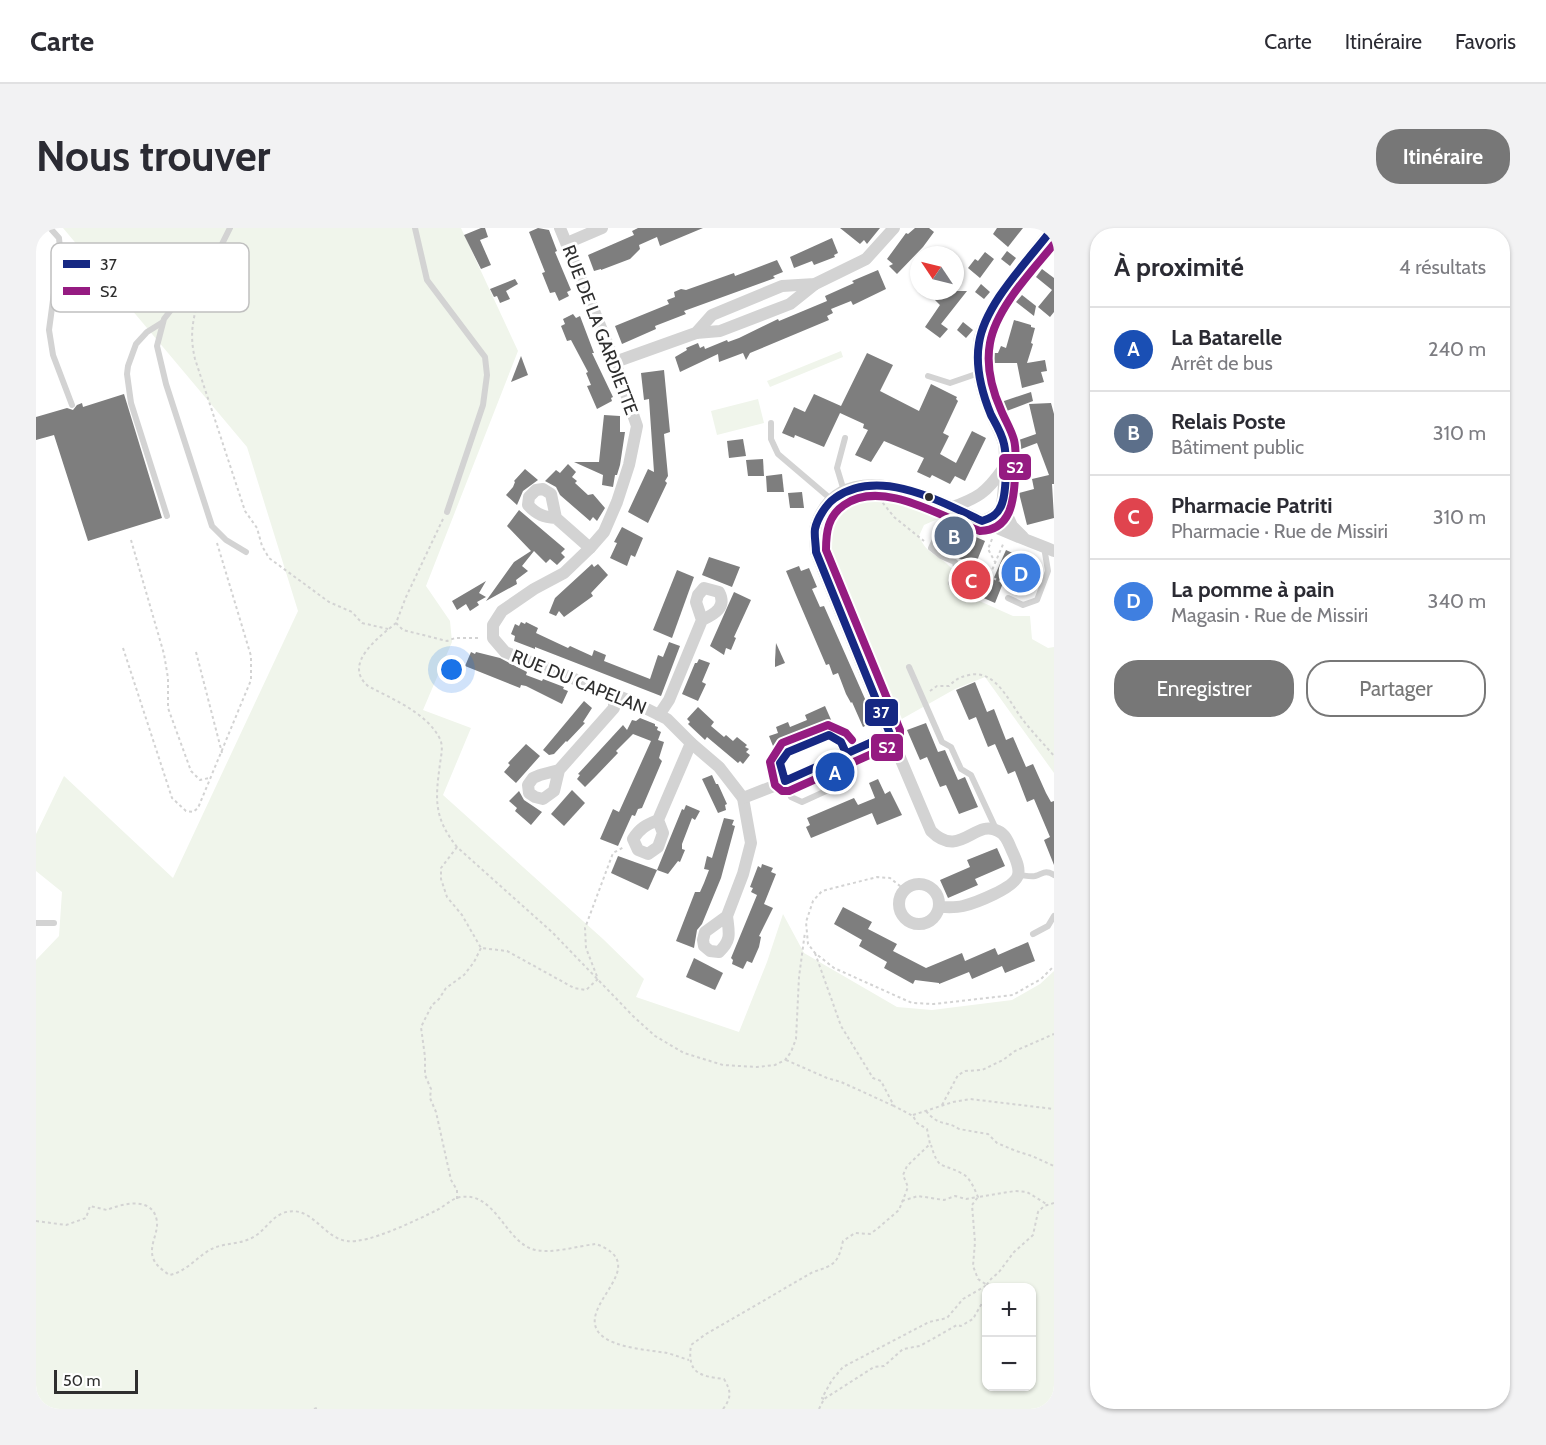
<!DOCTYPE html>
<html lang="fr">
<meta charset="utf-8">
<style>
body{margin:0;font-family:Cabin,sans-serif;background:#f2f2f3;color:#2b2b33}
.controls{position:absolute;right:18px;bottom:18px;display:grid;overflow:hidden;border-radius:12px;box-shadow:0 2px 4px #0004}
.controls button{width:54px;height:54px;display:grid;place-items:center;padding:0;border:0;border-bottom:2px solid #e1e1e2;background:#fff;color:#2b2b33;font:30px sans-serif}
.compass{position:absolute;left:874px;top:18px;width:54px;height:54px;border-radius:50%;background:#fff;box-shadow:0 2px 4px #0004;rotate:305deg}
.scale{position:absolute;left:18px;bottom:15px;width:84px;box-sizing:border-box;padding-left:6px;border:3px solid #2e2e2e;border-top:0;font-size:16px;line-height:21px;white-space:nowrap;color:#2e2e2e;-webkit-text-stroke:4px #fff;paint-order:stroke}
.you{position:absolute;left:416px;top:442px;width:21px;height:21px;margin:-15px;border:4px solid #fff;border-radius:50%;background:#1a73e8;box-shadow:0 0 0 9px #1a73e833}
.badge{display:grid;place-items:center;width:39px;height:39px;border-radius:50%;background:#777;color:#fff;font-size:20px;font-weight:700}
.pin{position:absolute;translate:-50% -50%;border:3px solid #fff;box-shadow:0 2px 6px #0006}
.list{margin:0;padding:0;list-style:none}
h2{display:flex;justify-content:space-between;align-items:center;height:78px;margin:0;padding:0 24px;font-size:26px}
h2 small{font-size:20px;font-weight:400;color:#7c7c81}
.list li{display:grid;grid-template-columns:39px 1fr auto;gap:18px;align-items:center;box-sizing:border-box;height:84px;padding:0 24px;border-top:2px solid #e1e1e2}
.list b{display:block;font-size:22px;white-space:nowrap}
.list p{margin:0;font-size:20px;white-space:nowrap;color:#7c7c81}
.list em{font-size:20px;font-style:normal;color:#7c7c81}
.actions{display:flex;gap:12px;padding:18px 24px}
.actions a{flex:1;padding:14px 0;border:2px solid #777;border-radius:24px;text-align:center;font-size:21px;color:#777}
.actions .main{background:#777;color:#fff}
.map{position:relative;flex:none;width:1018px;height:1181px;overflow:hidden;border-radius:24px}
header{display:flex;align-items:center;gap:36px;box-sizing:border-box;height:84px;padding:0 30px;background:#fff;border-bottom:2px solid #e1e1e2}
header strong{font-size:28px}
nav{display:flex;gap:33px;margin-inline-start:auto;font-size:21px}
.intro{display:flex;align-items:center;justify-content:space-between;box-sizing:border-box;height:144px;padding:0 36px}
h1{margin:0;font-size:42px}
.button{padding:15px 27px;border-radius:24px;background:#777;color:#fff;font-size:21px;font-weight:700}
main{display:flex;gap:36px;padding:0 36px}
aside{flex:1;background:#fff;border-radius:24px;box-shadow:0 2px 4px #0004}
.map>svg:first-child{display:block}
.green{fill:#f0f5eb;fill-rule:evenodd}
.building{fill:#7e7e7e}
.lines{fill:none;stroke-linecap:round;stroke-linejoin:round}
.path{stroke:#d3d3d3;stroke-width:2;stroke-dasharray:3 3;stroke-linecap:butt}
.service{stroke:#d3d3d3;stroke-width:6}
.minor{stroke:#d3d3d3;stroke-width:12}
.bus-1-casing{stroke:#fff;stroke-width:12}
.bus-2-casing{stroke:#fff;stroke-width:12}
.bus-1{stroke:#162883;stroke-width:8}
.bus-2{stroke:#951b81;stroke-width:8}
.bus-dot{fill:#2e2e2e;stroke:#fff;stroke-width:2}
.labels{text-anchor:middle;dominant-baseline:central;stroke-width:6;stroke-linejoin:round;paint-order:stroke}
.street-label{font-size:18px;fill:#2e2e2e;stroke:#fff}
.key{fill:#fff;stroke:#c0c0c0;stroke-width:1.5}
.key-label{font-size:16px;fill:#2e2e2e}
.line-badge{stroke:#fff;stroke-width:2}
.badge-label{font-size:16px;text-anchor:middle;font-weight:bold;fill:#fff}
</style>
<header>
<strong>Carte</strong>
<nav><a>Carte</a><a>Itinéraire</a><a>Favoris</a></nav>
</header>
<div class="intro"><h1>Nous trouver</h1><a class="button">Itinéraire</a></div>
<main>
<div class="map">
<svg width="1018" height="1181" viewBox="0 0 1018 1181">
<rect width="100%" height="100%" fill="#fff"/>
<g class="green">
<path d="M27,0H425L482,123L390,358L414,393L416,414L387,482L435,500L407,567L567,711L608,751L600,769L703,804L731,734L747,686L768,725L861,779L896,782L976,772L1004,756L1018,743V1181H0V732L23,708L26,664L0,643V606L28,548L137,650L262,383L211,219ZM951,1060H996V1158H951Z"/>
<polygon points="805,123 807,129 734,159 731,153"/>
<polygon points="722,171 728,195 681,207 675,183"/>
<path d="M822,263H842L863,268L890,279L907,282L904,290L888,297L883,308C891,328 905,327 918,343L912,355L921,363L977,388H994L996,411L1012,420L1018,419V545L949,449L919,461L864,492L833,418L826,420C814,391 777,322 788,293C793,277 807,269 822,263Z"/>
</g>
<g class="building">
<polygon points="445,0 449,0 452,9 444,12 455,37 445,41 428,7"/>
<polygon points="502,0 513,2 521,23 519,24 535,62 531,64 533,68 523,73 519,64 514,65 506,45 509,44 493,4"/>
<polygon points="602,0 667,0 624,18 621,9 603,17 604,21 594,31 565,42 565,41 558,43 552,27 598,7 596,3"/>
<polygon points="804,0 844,0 831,16 828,12 824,16"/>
<polygon points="879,0 893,0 898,4 887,19 861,46 853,38 857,36 851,31 870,5 872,6"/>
<polygon points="961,0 987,0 972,19 957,6"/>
<polygon points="796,10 802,25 798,27 799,29 778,37 776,33 758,40 754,29"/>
<polygon points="971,23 980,30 974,38 965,31"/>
<polygon points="949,24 958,31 944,50 932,40 939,31 942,33"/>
<polygon points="741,32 747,44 737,48 739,50 648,83 650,86 619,98 620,101 586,116 579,98 633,76 631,72 639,69 638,64 645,61 650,62 698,45 699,48"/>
<polygon points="1006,41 1018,50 1018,84 1014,89 1002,79 1016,62 1000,49"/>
<polygon points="842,42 850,61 817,77 815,73 795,81 797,85 791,88 793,92 714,125 710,132 707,125 683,134 682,126 644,144 639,129 651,122 650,120 662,115 664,120 668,118 669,121 691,112 692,114 703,110 742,91 743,93 791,73 789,68 818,55 816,53"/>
<polygon points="479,51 482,56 470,63 474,71 464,75 461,68 458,69 454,61"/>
<polygon points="945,56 954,64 948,71 939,64"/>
<polygon points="906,63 931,63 905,96 912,101 904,110 889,99 904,77 899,72"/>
<polygon points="986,67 1000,78 998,88 980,74"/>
<polygon points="537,86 540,90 544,88 558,125 556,125 577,169 575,170 576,173 561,181 551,158 555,157 550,145 552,144 535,112 531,113 525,98 529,96 527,91"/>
<polygon points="978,92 995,97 995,99 999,100 995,115 997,116 991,135 1009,132 1011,143 1005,144 1008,154 986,160 981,135 958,135 958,125 962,125 965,118 970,120"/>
<polygon points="927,94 937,102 930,110 921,102"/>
<polygon points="831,125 857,137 844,163 883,183 895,156 921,169 920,171 922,173 907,205 913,208 904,226 920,235 936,203 950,210 929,253 919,248 914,256 896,247 894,250 881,244 888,230 848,213 835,234 819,227 832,202 827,200 828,196 804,185 788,219 759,207 758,210 746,205 758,179 769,184 778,166 805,178"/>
<polygon points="485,128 492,147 475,154"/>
<polygon points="628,142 634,204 628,206 632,248 629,253 631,255 612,295 592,284 612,241 618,244 613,171 608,172 605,145"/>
<polygon points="995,164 997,173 968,184 965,174"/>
<polygon points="88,166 126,290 52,313 18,207 0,212 0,189 31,180 37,182 41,177 46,175 47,179"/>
<polygon points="1015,175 1018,186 1018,256 1016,256 1018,290 991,297 983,265 998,261 996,251 1013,247 1001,215 980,223 977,214 1000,206 993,176"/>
<polygon points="568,187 584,188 584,204 589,204 584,237 581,247 579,247 577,259 566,257 567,247 538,234 563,234"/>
<polygon points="707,211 710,228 693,230 691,213"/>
<polygon points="727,231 728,248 712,248 710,232"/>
<polygon points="532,236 540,244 536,249 541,253 539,255 552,267 557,266 569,280 561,293 557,289 554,293 524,267 520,259 509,253 520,242 524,245"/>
<polygon points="489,241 502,252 487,263 481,277 470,267 477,259 479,254 478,253"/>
<polygon points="746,246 748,264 731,264 730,248"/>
<polygon points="766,264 768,280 754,280 752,265"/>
<polygon points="483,282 529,321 525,325 529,329 521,337 514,331 510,335 498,323 486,338 492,343 480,352 481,356 450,373 478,334 495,323 471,298"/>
<polygon points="586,299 607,310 599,329 595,327 591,338 574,330 581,315 578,314"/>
<polygon points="917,299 949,313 936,345 956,354 970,322 994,333 983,357 969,350 959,375 920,358 926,345 929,333 907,323"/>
<polygon points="673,329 704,339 696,359 666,347"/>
<polygon points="556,336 558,339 562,336 572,347 555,365 557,368 528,389 523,383 520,388 513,385 519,370"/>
<polygon points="763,338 765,343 773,340 781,359 776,361 784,379 788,378 837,489 834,491 835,495 827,499 816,474 815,475 810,466 802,445 797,447 793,436 790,437 760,367 750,343"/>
<polygon points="641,342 658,349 636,410 617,402"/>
<polygon points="450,353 443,365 450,369 441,374 443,377 434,383 430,376 421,382 416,373"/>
<polygon points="698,364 715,372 698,409 700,410 695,422 690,420 688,427 674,418"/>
<polygon points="485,394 489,396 490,394 502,400 500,405 532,420 534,418 556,428 558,422 570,427 568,433 614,451 622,427 627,429 633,414 644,418 625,468 499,419 499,421 478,413 479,408 475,406 479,396 483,398"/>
<polygon points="740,415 749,435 739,439 739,432"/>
<polygon points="435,424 439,426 440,424 464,430 491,444 490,447 506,453 507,451 528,459 527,461 532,463 526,476 490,458 485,457 484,460 429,438"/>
<polygon points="663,431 674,435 666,454 670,456 662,473 646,466 659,435 661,435"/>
<polygon points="939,454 951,484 958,481 970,512 977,509 990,539 997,536 1010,565 1015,574 1018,573 1018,637 1008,612 1014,609 998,571 991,574 979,543 972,546 959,516 952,519 940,489 933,492 920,462"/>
<polygon points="548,473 556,480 547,494 549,495 531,514 530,513 518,526 513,527 507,522"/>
<polygon points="789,478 796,494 792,495 793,498 742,520 742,516 737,518 733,508 742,505 740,499 752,494 754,499 771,492 769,487"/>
<polygon points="662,479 678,494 675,498 688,509 690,507 697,513 701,509 711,517 709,519 713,521 710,524 714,527 707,536 704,533 702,535 671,509 669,512 652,496 654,494 651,491"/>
<polygon points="604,490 619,496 619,498 622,499 621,502 625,504 622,512 628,514 623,530 626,533 606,580 602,581 599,588 596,587 582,618 564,611 577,581 583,584 615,513 597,506 580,523 582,525 560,548 549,559 541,551 544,547 542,546 587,497 591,502 596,492 600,493"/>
<polygon points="890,495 902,524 909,522 922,552 929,549 942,579 923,586 910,557 904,559 891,529 884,532 871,502"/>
<polygon points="490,516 504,528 480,555 468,544 474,537 472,535"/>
<polygon points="676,547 680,556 682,556 691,576 689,577 690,582 682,585 666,551"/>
<polygon points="842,551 849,566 854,563 866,587 841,597 836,585 775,610 770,599 774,597 771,590 818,570 822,577 839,570 833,555"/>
<polygon points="536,562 549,575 528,598 515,586"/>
<polygon points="483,563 488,572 506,584 495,597 479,583 481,580 473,573"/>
<polygon points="650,577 664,583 659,592 656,590 646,616 646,621 649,622 644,634 642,633 632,646 621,642 646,581 648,582"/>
<polygon points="688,590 698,592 696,597 699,598 685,650 666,696 661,702 658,720 640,713 659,664 664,664 668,655 673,642 668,641 671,628 676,630"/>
<polygon points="961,620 969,638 939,651 942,657 912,670 904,652 934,639 931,632"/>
<polygon points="582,628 621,642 612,662 575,645"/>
<polygon points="726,636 737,640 735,644 740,646 728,676 737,680 723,708 725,709 723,719 716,735 711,733 707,741 696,736 697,732 695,730 721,667 715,664 717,660 714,659 722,638 725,640"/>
<polygon points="807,679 836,694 832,701 861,716 857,723 890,740 926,725 929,733 959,720 962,727 992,714 999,733 969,745 966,738 936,751 933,744 903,756 903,755 879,752 877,756 848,740 851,734 823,718 826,712 798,696"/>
<polygon points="658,730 687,745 679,762 650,749"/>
</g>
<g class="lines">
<g class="path">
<path d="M165,64C157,90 153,105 159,131L209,283L221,300L226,318L233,330L293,374L316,384L326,395L352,401"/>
<polyline points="843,270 858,289 888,313"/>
<polyline points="407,291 370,369 360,395 367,402 411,413 419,410 445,410"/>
<polyline points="956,311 952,321 959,334"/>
<polyline points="95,312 128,426 132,450 132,480 155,543 164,552 173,550"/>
<polyline points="930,338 977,359 975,364"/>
<polyline points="954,347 968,314"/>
<path d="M360,395C343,409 306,436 332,458C356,471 389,484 403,509C408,518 405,527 404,536C399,572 398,590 421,619L516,704L597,788L619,808L648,825L687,837L721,839L739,837L749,832L755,824L760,811L763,749L769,704"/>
<polyline points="87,420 136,570 150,583 157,584 162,580 215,452 215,428 181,315"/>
<polyline points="160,424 186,525"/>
<path d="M894,463L901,458H913C919,452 923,449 933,447C960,441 973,474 987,492C997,505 1008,516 1018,528"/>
<polyline points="421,619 405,640 405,651 411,669 426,687 445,720 471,723 538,760 550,762 562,751 550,720 549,700 577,625 588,619"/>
<polyline points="869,662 854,650 841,649 786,663 777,673 770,694 772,716 779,725 798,740 876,775 898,776 977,767 1005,751 1018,738"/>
<polyline points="750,832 791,850 805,854 858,878"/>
<polyline points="906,877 922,847 929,843 946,842 967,832 979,823 1018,806"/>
<path d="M890,883C903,899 910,892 923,901L952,906L961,915L980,923L996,928L1018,938"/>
<polyline points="877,887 917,874 934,871 1018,881"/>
<polyline points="421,971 421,962 415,952 400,884 394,870 395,861 389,847 389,829 385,799 396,777 403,771 410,760 428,747 438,734 445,720"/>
<path d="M866,973L882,968L908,972L919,968L930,971L942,969C938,960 934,949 925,945C904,934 903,943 895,917"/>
<path d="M0,993L30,997L50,990L54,978L71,982C87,975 118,968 121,994C122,1006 113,1017 117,1030C120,1038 127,1042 133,1047C152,1044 162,1026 180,1019C192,1015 207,1016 219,1008C229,1002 235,990 247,985C276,975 286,1010 311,1013C332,1016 381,992 401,982C409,978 416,970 425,969C459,964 469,1012 496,1021C513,1027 541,1018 560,1016C620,1038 536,1079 565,1107C579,1120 613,1122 631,1125C639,1127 646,1130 653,1132"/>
<polyline points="788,1171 786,1170 796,1152 807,1139 893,1094 911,1090 927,1071 951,1057 942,1051 937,1038 939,1014 936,977 942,969 979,963 991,964 1012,977"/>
<polyline points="278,1181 283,1179"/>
<path d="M687,1181C696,1169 695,1163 688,1151C663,1148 651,1145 655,1117L670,1106L777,1044C799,1037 802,1035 807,1013L819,1005L834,1006L841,1001L863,982L872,959L867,947L871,938L894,916L891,901L881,895L877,888L858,878L845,853L837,850L805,798L779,725"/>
<polyline points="783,1181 788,1171 838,1139 848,1138 867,1121 884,1118 921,1097 925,1098 937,1091 950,1068 949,1059 955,1051 963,1044 978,1024 997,1007 1002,984 1008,978 1018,975"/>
</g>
<g class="service">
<polyline points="14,0 23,10 24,20 13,102 17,127 36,177"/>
<polyline points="194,0 169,50 148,65 128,91 121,118 130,156 176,298 190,312 210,324"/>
<polyline points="379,0 391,52 449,129 451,147 447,177 411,284"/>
<polyline points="127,94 111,104 100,116 92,138 91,146 95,175 131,288"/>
<polyline points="892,148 914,155 943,145"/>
<polyline points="735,195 735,211 742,226 796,272"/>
<polyline points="808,263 801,240 809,210"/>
<polyline points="914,280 895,320 905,328 919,334 921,343 915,355"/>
<polyline points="972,370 987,377 1001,372 1012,343 1008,319"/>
<polyline points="873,439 906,514 915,519 925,541 935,547 960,601"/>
<path d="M793,507C810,517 818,533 814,552L766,574L755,569L744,535L752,524Z"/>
<path d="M982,647C987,647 994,649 999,648C1007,646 1009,641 1018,647"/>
<polyline points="0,695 18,695"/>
<polyline points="997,706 1012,698 1018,688"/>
</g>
<g class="minor">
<path d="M524,0L579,134L601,198L593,237L581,274L568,304L554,320L528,345L498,361L466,383L457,397V410L469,424L595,473L631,491L655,515L683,539L707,570L715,615L707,646L691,688L669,704L667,712L668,718L674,723L683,724C696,712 693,705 691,688"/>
<polyline points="531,15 566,0"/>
<polyline points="660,105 684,103 754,76 779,56"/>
<polyline points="579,134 660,105 676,87 746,58 779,56 830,31 858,0"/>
<polyline points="966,276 976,298 987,309"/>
<path d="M914,280C942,270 950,265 967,241"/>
<path d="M520,290C508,289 501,287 492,277L493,269L500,262L507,261L515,266L520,290L554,320"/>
<path d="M946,293C970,305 994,313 1018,323"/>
<path d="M623,487L633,472L666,392L660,374L662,367L668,360L683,364C691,379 679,386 666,392"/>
<path d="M854,506L895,603C924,632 939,590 962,603C971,607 973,617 977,625C980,632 984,640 982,647C979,660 939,675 927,678C919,680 911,679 903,679"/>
<polyline points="523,542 504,547 497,550 492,557 493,565 499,569 507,571 518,563 523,542 578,480 578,467"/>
<path d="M707,570L766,547L854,506L780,324C780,316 778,305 780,297C806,223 900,271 946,293C954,291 964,285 966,276C968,266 970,226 968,216C965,203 956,191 952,178C944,159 941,136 943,115C946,83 997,27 1017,0"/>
<path d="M622,592C610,597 604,600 597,611L602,622L612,626L622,619L627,605L622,592L655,515"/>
<circle cx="883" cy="676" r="20"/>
</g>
<defs>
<path id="bus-1" d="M810,525L805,514L793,507L752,524L744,535L749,553L854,506L780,324C780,316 778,308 779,301C781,291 790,276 799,270C843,239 904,273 946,293C953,291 961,287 964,280C971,269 971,229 968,216C966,206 960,196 955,187C946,165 939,139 943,115C949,75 993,32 1017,0"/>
<path id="bus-2" d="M816,512L810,505L792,497L746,515L734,534L739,557L746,563H753L858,516L864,508V502L790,322C790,304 792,288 808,277C846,250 907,290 944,303C975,302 978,273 979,248C979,236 981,223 978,212C975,201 969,192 965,182C956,162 950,137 954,115C960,80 996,43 1018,16"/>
</defs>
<use href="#bus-1" class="bus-1-casing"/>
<use href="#bus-2" class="bus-2-casing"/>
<use href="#bus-1" class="bus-1"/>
<use href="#bus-2" class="bus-2"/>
</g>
<circle class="bus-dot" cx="893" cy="269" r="5"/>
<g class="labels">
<g class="street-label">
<text transform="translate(564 102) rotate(69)">RUE DE LA GARDIETTE</text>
<text transform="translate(543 454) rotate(22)">RUE DU CAPELAN</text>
</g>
</g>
<rect x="15" y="15" width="198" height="69" rx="9" class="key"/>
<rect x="27" y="32" width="27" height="8" fill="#162883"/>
<rect x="27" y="59" width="27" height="8" fill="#951b81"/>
<g class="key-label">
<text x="64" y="42">37</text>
<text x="64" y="69">S2</text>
</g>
<g class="line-badge">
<rect x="962" y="225" width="34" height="28" rx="6" fill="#951b81"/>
<rect x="828" y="470" width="35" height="29" rx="6" fill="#162883"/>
<rect x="834" y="505" width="34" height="29" rx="6" fill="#951b81"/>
</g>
<g class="badge-label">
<text x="979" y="245">S2</text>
<text x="845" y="490">37</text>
<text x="851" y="525">S2</text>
</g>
</svg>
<div class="controls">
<button>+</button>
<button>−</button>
</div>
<svg class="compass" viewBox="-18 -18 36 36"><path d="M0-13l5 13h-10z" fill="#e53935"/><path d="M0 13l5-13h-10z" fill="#7c7c81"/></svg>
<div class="scale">50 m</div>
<div class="you"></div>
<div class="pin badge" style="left:799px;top:544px;background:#1a4fb4">A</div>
<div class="pin badge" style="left:918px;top:308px;background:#5c6f8a">B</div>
<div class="pin badge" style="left:935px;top:352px;background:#e0444e">C</div>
<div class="pin badge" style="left:985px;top:345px;background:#3f7fe0">D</div>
</div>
<aside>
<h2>À proximité<small>4 résultats</small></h2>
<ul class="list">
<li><span class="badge" style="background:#1a4fb4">A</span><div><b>La Batarelle</b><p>Arrêt de bus</p></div><em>240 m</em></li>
<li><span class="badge" style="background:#5c6f8a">B</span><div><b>Relais Poste</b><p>Bâtiment public</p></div><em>310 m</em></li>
<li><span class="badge" style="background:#e0444e">C</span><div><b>Pharmacie Patriti</b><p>Pharmacie · Rue de Missiri</p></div><em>310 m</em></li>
<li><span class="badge" style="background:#3f7fe0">D</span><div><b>La pomme à pain</b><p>Magasin · Rue de Missiri</p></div><em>340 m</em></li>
</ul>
<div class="actions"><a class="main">Enregistrer</a><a>Partager</a></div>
</aside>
</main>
